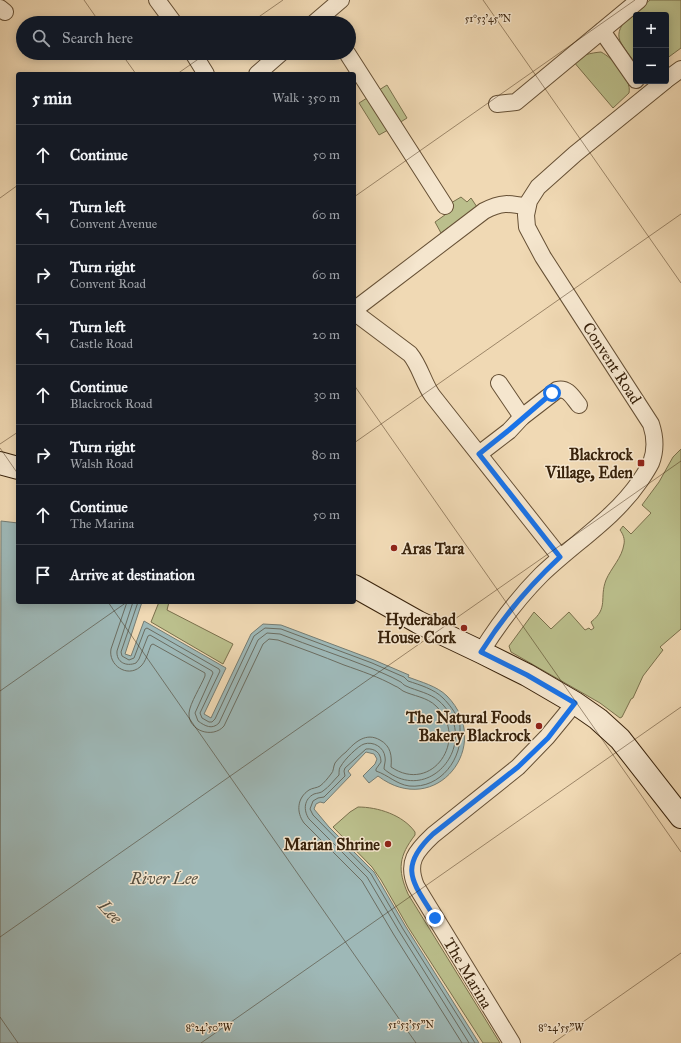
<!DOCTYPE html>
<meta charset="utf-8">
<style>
body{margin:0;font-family:"IM FELL Great Primer",serif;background:#20242c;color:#f1f3f6}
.controls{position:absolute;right:12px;top:12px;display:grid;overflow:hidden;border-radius:4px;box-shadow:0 2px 10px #0003}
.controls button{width:36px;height:36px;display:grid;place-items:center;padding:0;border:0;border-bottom:1px solid #363941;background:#171b24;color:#f1f3f6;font:20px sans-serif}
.stop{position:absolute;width:12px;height:12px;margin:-9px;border:3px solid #1a73e8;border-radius:50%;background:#fff}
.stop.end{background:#1a73e8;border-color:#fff;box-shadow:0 1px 4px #0008}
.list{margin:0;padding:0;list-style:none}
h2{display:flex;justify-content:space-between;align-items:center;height:52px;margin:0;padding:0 16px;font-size:17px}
h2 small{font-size:13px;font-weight:400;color:#9ea1a6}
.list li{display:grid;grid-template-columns:26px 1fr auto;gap:12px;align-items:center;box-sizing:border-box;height:60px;padding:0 16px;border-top:1px solid #363941}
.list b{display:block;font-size:15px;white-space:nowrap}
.list p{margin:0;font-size:13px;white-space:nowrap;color:#9ea1a6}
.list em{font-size:13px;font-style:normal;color:#9ea1a6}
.icon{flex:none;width:22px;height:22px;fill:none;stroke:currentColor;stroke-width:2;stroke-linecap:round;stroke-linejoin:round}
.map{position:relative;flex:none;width:681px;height:1043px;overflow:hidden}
.search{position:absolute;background:#171b24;box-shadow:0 2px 10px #0003;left:16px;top:16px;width:340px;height:44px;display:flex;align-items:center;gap:10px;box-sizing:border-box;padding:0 14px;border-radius:22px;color:#9ea1a6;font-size:15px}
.panel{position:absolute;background:#171b24;box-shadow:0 2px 10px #0003;left:16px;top:72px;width:340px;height:532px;border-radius:4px}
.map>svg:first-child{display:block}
.green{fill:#bbbf8c;stroke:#7a704c}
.water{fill:#9eb8b7;stroke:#757c72}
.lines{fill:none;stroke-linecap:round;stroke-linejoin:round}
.shore{stroke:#6b6d61;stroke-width:1}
.street-casing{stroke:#665035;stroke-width:18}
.secondary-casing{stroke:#38220b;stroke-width:24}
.street{stroke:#f5e6ce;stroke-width:16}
.secondary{stroke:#f5e6ce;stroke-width:22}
.route{stroke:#1a73e8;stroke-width:5}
.ticks{fill:none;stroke:#38220b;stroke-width:1;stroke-opacity:0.45}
.poi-dot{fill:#8f2418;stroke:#f5e6ce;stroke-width:1.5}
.labels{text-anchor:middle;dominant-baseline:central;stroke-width:3;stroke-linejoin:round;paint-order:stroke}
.street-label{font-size:16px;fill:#38220b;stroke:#f5e6ce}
.poi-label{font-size:16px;font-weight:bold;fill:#38220b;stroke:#f5e6ce;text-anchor:end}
.water-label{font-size:17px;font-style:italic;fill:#574f3f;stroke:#f5e6ce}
.ticks-label{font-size:10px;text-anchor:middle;fill:#38220b;stroke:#f5e6ce;stroke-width:3;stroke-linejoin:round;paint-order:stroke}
</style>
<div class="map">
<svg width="681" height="1043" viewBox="0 0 681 1043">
<rect width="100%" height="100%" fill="#f0d9b4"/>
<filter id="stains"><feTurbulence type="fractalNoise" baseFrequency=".005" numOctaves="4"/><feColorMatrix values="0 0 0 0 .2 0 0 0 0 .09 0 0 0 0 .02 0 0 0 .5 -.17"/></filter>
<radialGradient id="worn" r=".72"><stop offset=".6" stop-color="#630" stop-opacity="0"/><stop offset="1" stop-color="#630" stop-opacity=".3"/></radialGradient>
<g class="green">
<path d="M650,0H681V48L666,59V15H636V64C631,57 624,49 620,41C613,24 639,9 650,0Z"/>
<path d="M601,52C613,58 632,79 629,93L613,108L573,61C582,55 590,53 601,52Z"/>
<polygon points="387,85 407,118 399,123 379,90"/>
<polygon points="367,98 388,130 379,135 359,103"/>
<polygon points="461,197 467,202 471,198 477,207 441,233 435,222 449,212 446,206"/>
<path d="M681,449V629L660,647L663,650L643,676L633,698L631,699L622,717L620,718L600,703L518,656L511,652L509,646L534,612L551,629L569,612L585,630L589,628L591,630L594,628L591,622C609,608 599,598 606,580C611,568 622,558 624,544C625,539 623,534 620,530L623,526L631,534L651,513L642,505L659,482L673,457Z"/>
<polygon points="159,602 169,602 167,610 233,644 223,664 151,622"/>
<path d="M358,807C378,807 403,815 415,832V835C399,856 397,869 408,894L500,1043H483L408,927L381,880L372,867L333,827L350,812Z"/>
</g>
<path class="water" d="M1,521L18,523V602H142L125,654L131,656L144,621L226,668L204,714L211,718L251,634L263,624L281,625L374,660L409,675L408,677C421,682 437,686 447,696C495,745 436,820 378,776L369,783L363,776L375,764L377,759L374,754L366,752L348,771L351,775L324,803L320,802L316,804L314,809L329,827L374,872L406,927L479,1043H0Z"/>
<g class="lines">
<g class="shore">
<path d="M127,602L111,649C108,665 127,678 140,667C146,662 148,652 151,645L153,644L205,673V676C201,686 190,703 189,713C188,731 213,739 224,726L263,644L269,639L278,640C300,648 322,656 344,665C361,671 379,677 395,686C398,687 400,689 403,691C413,696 427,697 436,706C470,739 432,795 391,767C392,756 391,746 380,740C366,732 355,742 346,752C342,755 338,759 335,763C333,767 334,771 331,774C328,778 324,783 320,786C317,788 312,788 309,790C297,798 296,812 304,823L362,881L394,935L462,1043"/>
<path d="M133,602L117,651C116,662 126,667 136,663L139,659L148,636L150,635L212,671L213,673L195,713L198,721C205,726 212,730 219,723L258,640L267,633L280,634C310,646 341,656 371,668C380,672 390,676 399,681C402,682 403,685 406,686C417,691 430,693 439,701C483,740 430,808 384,769C384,765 386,761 385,757C384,747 373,741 364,744C358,746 344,760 341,766C339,768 339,771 339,775C334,780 329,787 323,791C321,793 317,793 314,794C304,799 303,810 309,819L367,877L399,931L469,1043"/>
<path d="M138,602L121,652L122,656L129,660L134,658L145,629L147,628L219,669L220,671L200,713L202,718L209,722H212L215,719L254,636L265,628L281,629L372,663L404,677L408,681C420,685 434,689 443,698C449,704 456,713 459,721C460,724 460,727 460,730C463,758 441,789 409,786C396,784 388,775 376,771V769L381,762C381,753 375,748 366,749L345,768L344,771L345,776L324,797L318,798L313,801L310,809L313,815L371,874L403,929L475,1043"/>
</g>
<defs>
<g id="street">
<polyline points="157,0 174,23"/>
<polyline points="0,8 5,12"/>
<polyline points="314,23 341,0"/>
<polyline points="602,31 636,80"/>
<polyline points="193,53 206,74"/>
<polyline points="347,53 445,206"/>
<polyline points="257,74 281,53"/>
<polyline points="666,80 681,69"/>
<polyline points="497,104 516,102 639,0"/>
<path d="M354,310L484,211C501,202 509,203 527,207"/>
<path d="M354,312L410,354C420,366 423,382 432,395L560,557"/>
<polyline points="499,383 522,417"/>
<path d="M479,454L509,431L522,417L557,390C568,387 573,398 579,405"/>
<path d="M481,652C498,625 518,598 541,575C574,543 614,519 640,481C644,475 648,469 651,463C656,450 655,436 651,424L543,257L527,227L526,215L529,201L538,187L575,154L665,81"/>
<path d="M512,1043L416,886C406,862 416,851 433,835L518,767L547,737L575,703"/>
</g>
<g id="secondary">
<polyline points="0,463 18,468"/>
<polyline points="354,586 418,622 481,652 527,675 575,703 598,719 620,739 681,817"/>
</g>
</defs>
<use href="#street" class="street-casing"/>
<use href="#secondary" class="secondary-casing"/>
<use href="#street" class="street"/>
<use href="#secondary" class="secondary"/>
</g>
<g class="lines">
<path class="route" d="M435,918C413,882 397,868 433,834L518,767L548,738L575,703L527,675L481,652C503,617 530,585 560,557L479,454L509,430L552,393"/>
</g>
<path class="ticks" d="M84,0L100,23M483,0L681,283M250,23L283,0M121,53L136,74M177,74L207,53M354,197L635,0M0,198L18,185M354,385L681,852M354,443L681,214M0,444L18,432M0,448L18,474M108,602L416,1043M0,691L127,602M0,937L681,461M0,1017L18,1043M201,1043L681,707M553,1043L681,953"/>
<g class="poi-dot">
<rect x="637" y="459" width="8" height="8" rx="2"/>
<circle cx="394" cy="548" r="4"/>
<circle cx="464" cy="628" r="4"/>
<circle cx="539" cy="726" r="4"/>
<circle cx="388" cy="844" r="4"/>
</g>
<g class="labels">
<g class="street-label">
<text transform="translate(612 363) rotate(57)">Convent Road</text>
<text transform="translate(468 973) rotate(59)">The Marina</text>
</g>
<g class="poi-label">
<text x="633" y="454">Blackrock<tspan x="633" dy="18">Village, Eden</tspan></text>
<text x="402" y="548" text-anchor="start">Aras Tara</text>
<text x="456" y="619">Hyderabad<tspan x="456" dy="18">House Cork</tspan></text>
<text x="531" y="717">The Natural Foods<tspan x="531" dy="18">Bakery Blackrock</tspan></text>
<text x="380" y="844">Marian Shrine</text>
</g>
<g class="water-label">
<text x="164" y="878">River Lee</text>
<text transform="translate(110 912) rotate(47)">Lee</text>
</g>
</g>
<g class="ticks-label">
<text x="488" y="22">51°53'45"N</text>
<text x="411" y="1028">51°53'55"N</text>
<text x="209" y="1031">8°24'50"W</text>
<text x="561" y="1031">8°24'55"W</text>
</g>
<rect width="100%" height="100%" filter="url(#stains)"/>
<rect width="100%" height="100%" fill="url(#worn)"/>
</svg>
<div class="controls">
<button>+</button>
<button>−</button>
</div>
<div class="stop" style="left:552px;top:393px"></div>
<div class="stop end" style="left:435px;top:918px"></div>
<div class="search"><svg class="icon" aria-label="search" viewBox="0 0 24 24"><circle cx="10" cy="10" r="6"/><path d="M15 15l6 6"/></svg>Search here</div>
<section class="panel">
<h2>5 min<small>Walk · 350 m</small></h2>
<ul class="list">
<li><svg class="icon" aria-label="ahead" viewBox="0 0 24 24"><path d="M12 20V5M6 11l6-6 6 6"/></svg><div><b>Continue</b></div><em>50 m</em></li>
<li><svg class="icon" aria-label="left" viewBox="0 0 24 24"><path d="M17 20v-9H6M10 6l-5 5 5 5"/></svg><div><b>Turn left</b><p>Convent Avenue</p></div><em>60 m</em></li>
<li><svg class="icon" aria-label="right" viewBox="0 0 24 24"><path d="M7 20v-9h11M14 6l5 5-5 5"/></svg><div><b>Turn right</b><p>Convent Road</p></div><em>60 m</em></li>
<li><svg class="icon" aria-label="left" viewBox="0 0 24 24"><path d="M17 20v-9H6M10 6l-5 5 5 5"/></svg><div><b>Turn left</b><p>Castle Road</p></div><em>20 m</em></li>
<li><svg class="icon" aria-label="ahead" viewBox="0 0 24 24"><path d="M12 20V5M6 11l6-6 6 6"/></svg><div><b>Continue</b><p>Blackrock Road</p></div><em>30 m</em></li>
<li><svg class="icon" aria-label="right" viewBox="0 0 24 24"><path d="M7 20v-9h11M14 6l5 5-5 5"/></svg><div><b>Turn right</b><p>Walsh Road</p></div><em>80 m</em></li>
<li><svg class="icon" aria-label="ahead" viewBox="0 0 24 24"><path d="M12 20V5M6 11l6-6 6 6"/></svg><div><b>Continue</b><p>The Marina</p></div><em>50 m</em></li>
<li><svg class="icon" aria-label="arrive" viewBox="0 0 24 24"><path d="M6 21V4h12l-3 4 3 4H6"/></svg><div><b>Arrive at destination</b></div></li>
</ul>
</section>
</div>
